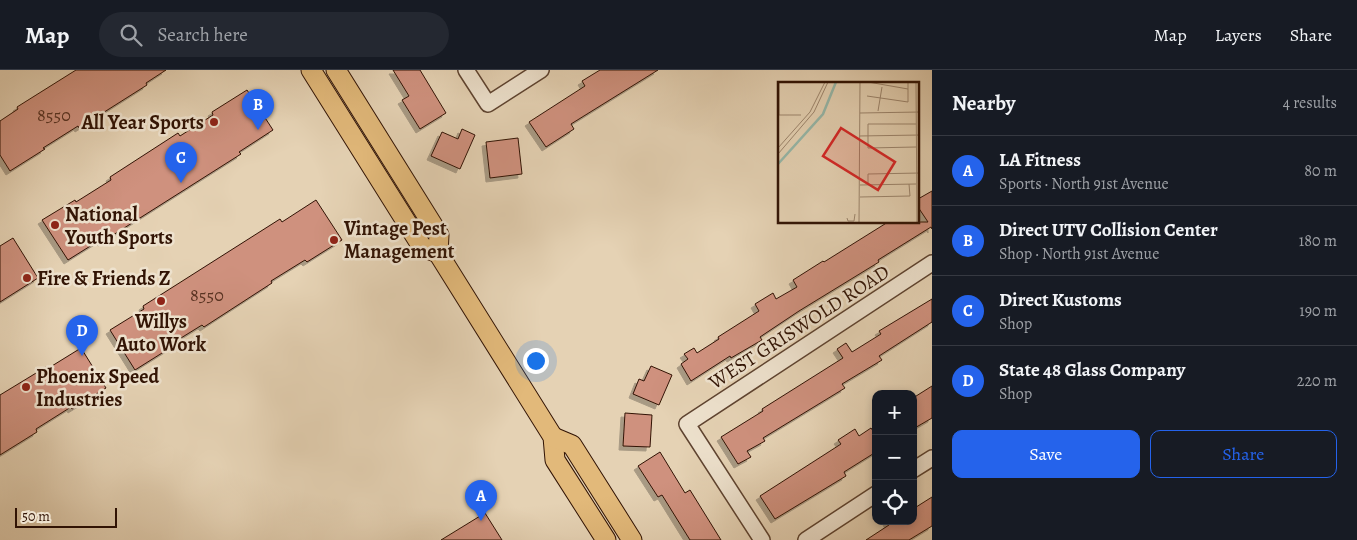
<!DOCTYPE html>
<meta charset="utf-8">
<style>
body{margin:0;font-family:Alegreya,serif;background:#242831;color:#f1f3f6}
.controls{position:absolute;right:15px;bottom:15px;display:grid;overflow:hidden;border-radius:10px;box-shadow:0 2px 8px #0003}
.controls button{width:45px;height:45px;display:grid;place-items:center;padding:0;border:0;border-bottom:1px solid #363941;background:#171b24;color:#f1f3f6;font:25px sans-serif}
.scale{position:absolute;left:15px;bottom:12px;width:102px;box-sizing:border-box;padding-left:5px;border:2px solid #311304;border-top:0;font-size:14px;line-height:18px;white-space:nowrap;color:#311304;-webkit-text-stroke:4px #eee2ce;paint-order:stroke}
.you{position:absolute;left:535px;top:290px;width:18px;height:18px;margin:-12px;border:4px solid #fff;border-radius:50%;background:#1a73e8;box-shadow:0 0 0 8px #1a73e833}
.badge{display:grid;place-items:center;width:32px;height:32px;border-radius:50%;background:#2563eb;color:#fff;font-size:16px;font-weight:700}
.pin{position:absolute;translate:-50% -41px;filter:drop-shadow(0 1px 2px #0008)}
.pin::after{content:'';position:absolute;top:26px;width:18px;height:15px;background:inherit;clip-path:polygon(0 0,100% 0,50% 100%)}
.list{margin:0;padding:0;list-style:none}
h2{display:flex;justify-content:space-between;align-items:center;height:65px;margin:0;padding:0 20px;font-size:21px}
h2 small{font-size:16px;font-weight:400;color:#9ea1a6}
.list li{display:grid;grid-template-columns:32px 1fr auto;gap:15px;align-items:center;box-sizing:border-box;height:70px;padding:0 20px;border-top:1px solid #363941}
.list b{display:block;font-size:19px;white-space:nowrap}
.list p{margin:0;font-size:16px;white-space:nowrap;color:#9ea1a6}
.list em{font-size:16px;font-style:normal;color:#9ea1a6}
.actions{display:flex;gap:10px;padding:15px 20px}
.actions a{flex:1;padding:11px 0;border:1px solid #2563eb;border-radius:10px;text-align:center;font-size:18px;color:#2563eb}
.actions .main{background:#2563eb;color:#fff}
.icon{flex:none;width:28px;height:28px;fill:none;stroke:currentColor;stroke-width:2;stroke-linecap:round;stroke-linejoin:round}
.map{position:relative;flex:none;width:932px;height:470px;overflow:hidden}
header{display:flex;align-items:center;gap:30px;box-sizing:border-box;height:70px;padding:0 25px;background:#171b24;border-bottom:1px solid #363941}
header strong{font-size:24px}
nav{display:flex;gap:28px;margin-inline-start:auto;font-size:18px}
.search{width:350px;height:45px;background:#242831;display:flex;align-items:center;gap:12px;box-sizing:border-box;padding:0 18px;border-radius:28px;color:#9ea1a6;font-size:19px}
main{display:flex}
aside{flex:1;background:#171b24}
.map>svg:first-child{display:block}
.building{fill:#cf917e;stroke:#311304;filter:url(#shadow)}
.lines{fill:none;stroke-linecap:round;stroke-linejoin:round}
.minor-casing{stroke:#5e4330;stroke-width:18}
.major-casing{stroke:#311304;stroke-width:21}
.minor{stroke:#eee2ce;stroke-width:15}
.major{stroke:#e2b97a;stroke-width:19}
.poi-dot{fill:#8f2418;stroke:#eee2ce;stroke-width:2}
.labels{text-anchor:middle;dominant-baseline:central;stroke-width:5;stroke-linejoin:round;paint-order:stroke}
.number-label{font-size:18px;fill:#583222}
.poi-label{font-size:20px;font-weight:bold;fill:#311304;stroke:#eee2ce;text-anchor:start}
.street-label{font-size:20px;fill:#311304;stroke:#eee2ce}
.inset-river{fill:none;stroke:#96b8aa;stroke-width:2.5}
.inset-road{fill:none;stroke:#9d866e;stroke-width:1}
.view{fill:#d62828;fill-opacity:0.15;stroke:#d62828;stroke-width:2.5}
.inset-edge{fill:none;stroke:#311304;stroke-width:2.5}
</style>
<header>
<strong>Map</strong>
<div class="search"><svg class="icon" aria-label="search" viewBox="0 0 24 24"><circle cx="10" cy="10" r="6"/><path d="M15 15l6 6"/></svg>Search here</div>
<nav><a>Map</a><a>Layers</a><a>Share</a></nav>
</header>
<main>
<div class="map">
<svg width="932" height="470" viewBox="0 0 932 470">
<defs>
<filter id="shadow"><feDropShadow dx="-4" dy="4" stdDeviation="0" flood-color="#0004"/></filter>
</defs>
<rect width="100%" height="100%" fill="#e5d2b4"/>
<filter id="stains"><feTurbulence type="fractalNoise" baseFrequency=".004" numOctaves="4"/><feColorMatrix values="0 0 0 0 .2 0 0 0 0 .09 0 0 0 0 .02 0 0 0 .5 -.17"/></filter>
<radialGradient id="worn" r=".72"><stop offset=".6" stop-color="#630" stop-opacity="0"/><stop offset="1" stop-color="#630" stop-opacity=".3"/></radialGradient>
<g class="building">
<polygon points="76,0 166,0 146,13 147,15 79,58 78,56 43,78 45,79 10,101 0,85 0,51 18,39 17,37"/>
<polygon points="393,0 420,0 446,43 420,59 402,30 409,26"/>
<polygon points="600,0 658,0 571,54 574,59 546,77 529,52 585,16 582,11"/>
<polygon points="247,20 273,60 239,82 241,84 102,172 100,170 68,190 42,150 75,130 76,132 111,110 110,107 178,63 180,66 213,45 212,42"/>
<polygon points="462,59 475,65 460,99 431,86 442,62 458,69"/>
<polygon points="518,68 522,104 490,108 486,72"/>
<polygon points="932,121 932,159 931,157 878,190 879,192 799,241 760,267 762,270 731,288 730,286 691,311 681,294 688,289 684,284 694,278 697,283 719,269 718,267 759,241 755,234 773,223 776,229 797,217 793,210 823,191 824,192 888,152 928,152 918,137 918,129"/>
<polygon points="316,130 342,170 307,192 305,190 271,211 272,213 204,257 202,255 168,276 170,278 135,300 110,260 144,239 143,236 280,149 282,152"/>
<polygon points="13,168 38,208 0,232 0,176"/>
<polygon points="932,229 932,252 879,286 882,290 842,314 845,318 763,368 765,371 747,381 751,387 738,394 721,367 763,341 762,339 843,288 837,279 846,273 852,282 881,264 879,261"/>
<polygon points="81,278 106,318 72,339 71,337 36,359 37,362 0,385 0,325 46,297 47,299"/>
<polygon points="651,296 672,305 659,335 633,324 639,309 644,311"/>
<polygon points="932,316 932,348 913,359 913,328"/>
<polygon points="625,343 652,345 650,377 623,376"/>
<polygon points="871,358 876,365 876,382 844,402 846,406 775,449 760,426 841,374 838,370 855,359 859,366"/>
<polygon points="660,382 685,423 690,420 721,470 690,470 662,425 658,427 638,396"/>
<polygon points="932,427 932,456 909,470 866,470 889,455 887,451 913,451 913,439"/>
<polygon points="485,443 502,470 441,470"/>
</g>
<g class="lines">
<defs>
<g id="minor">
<polyline points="466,0 488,34 541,0"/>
<polyline points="913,400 932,388"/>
<polyline points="762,470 687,354 932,193"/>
<polyline points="806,470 876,424"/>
</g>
<g id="major">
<polyline points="311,0 422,177 438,183"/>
<polyline points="336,0 439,165 438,183 553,367 555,390 606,470"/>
<polyline points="553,367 572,375 632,470"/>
</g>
</defs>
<use href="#minor" class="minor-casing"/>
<use href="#major" class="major-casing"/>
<use href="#minor" class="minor"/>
<use href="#major" class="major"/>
</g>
<g class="poi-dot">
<circle cx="214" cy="52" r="5"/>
<circle cx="55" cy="155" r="5"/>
<circle cx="334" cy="170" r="5"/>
<circle cx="27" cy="208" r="5"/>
<circle cx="161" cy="231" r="5"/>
<circle cx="26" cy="317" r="5"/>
</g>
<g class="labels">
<g class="number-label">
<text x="54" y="45">8550</text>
<text x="207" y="225">8550</text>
</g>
<g class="poi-label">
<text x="204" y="52" text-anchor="end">All Year Sports</text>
<text x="65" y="144">National<tspan x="65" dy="23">Youth Sports</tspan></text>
<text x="344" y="158">Vintage Pest<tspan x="344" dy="23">Management</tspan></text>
<text x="37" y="208">Fire &amp; Friends Z</text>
<text x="161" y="251" text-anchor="middle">Willys<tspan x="161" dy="23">Auto Work</tspan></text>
<text x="36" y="306">Phoenix Speed<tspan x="36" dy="23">Industries</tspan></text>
</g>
<g class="street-label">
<text transform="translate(799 257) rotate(-33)">WEST GRISWOLD ROAD</text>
</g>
</g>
<g transform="translate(778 12)">
<rect width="141" height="141" fill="#e5d2b4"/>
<path class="inset-river" d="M0,82L45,32L58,0"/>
<path class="inset-road" d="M1,0V33M90,0L130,7M138,0L139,141M89,14L130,20V0M100,29L104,5M82,31L142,30M1,33H23M138,42H90V66L138,65M81,54L142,53M0,66L32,30L47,0M0,72L36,30L50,0M82,103L138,102M90,103V92L142,91M82,115L132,114L131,102M69,136L70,139H76L77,132M81,141L82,0"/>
<path class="view" d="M63,46L117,80L100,108L45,74Z"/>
<rect width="141" height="141" class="inset-edge"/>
</g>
<rect width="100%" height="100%" filter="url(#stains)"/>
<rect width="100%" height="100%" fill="url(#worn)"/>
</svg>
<div class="controls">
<button>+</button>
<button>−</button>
<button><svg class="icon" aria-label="locate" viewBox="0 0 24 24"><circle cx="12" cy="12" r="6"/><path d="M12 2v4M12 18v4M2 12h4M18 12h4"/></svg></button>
</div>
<div class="scale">50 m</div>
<div class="you"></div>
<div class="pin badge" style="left:481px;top:451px">A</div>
<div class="pin badge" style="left:258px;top:60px">B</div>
<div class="pin badge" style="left:181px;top:113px">C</div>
<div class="pin badge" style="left:82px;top:286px">D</div>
</div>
<aside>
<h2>Nearby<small>4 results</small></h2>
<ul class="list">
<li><span class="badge">A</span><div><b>LA Fitness</b><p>Sports · North 91st Avenue</p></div><em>80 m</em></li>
<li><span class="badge">B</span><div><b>Direct UTV Collision Center</b><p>Shop · North 91st Avenue</p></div><em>180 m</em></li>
<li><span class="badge">C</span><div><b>Direct Kustoms</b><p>Shop</p></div><em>190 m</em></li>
<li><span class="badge">D</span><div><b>State 48 Glass Company</b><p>Shop</p></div><em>220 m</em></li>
</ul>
<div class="actions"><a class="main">Save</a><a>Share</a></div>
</aside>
</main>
